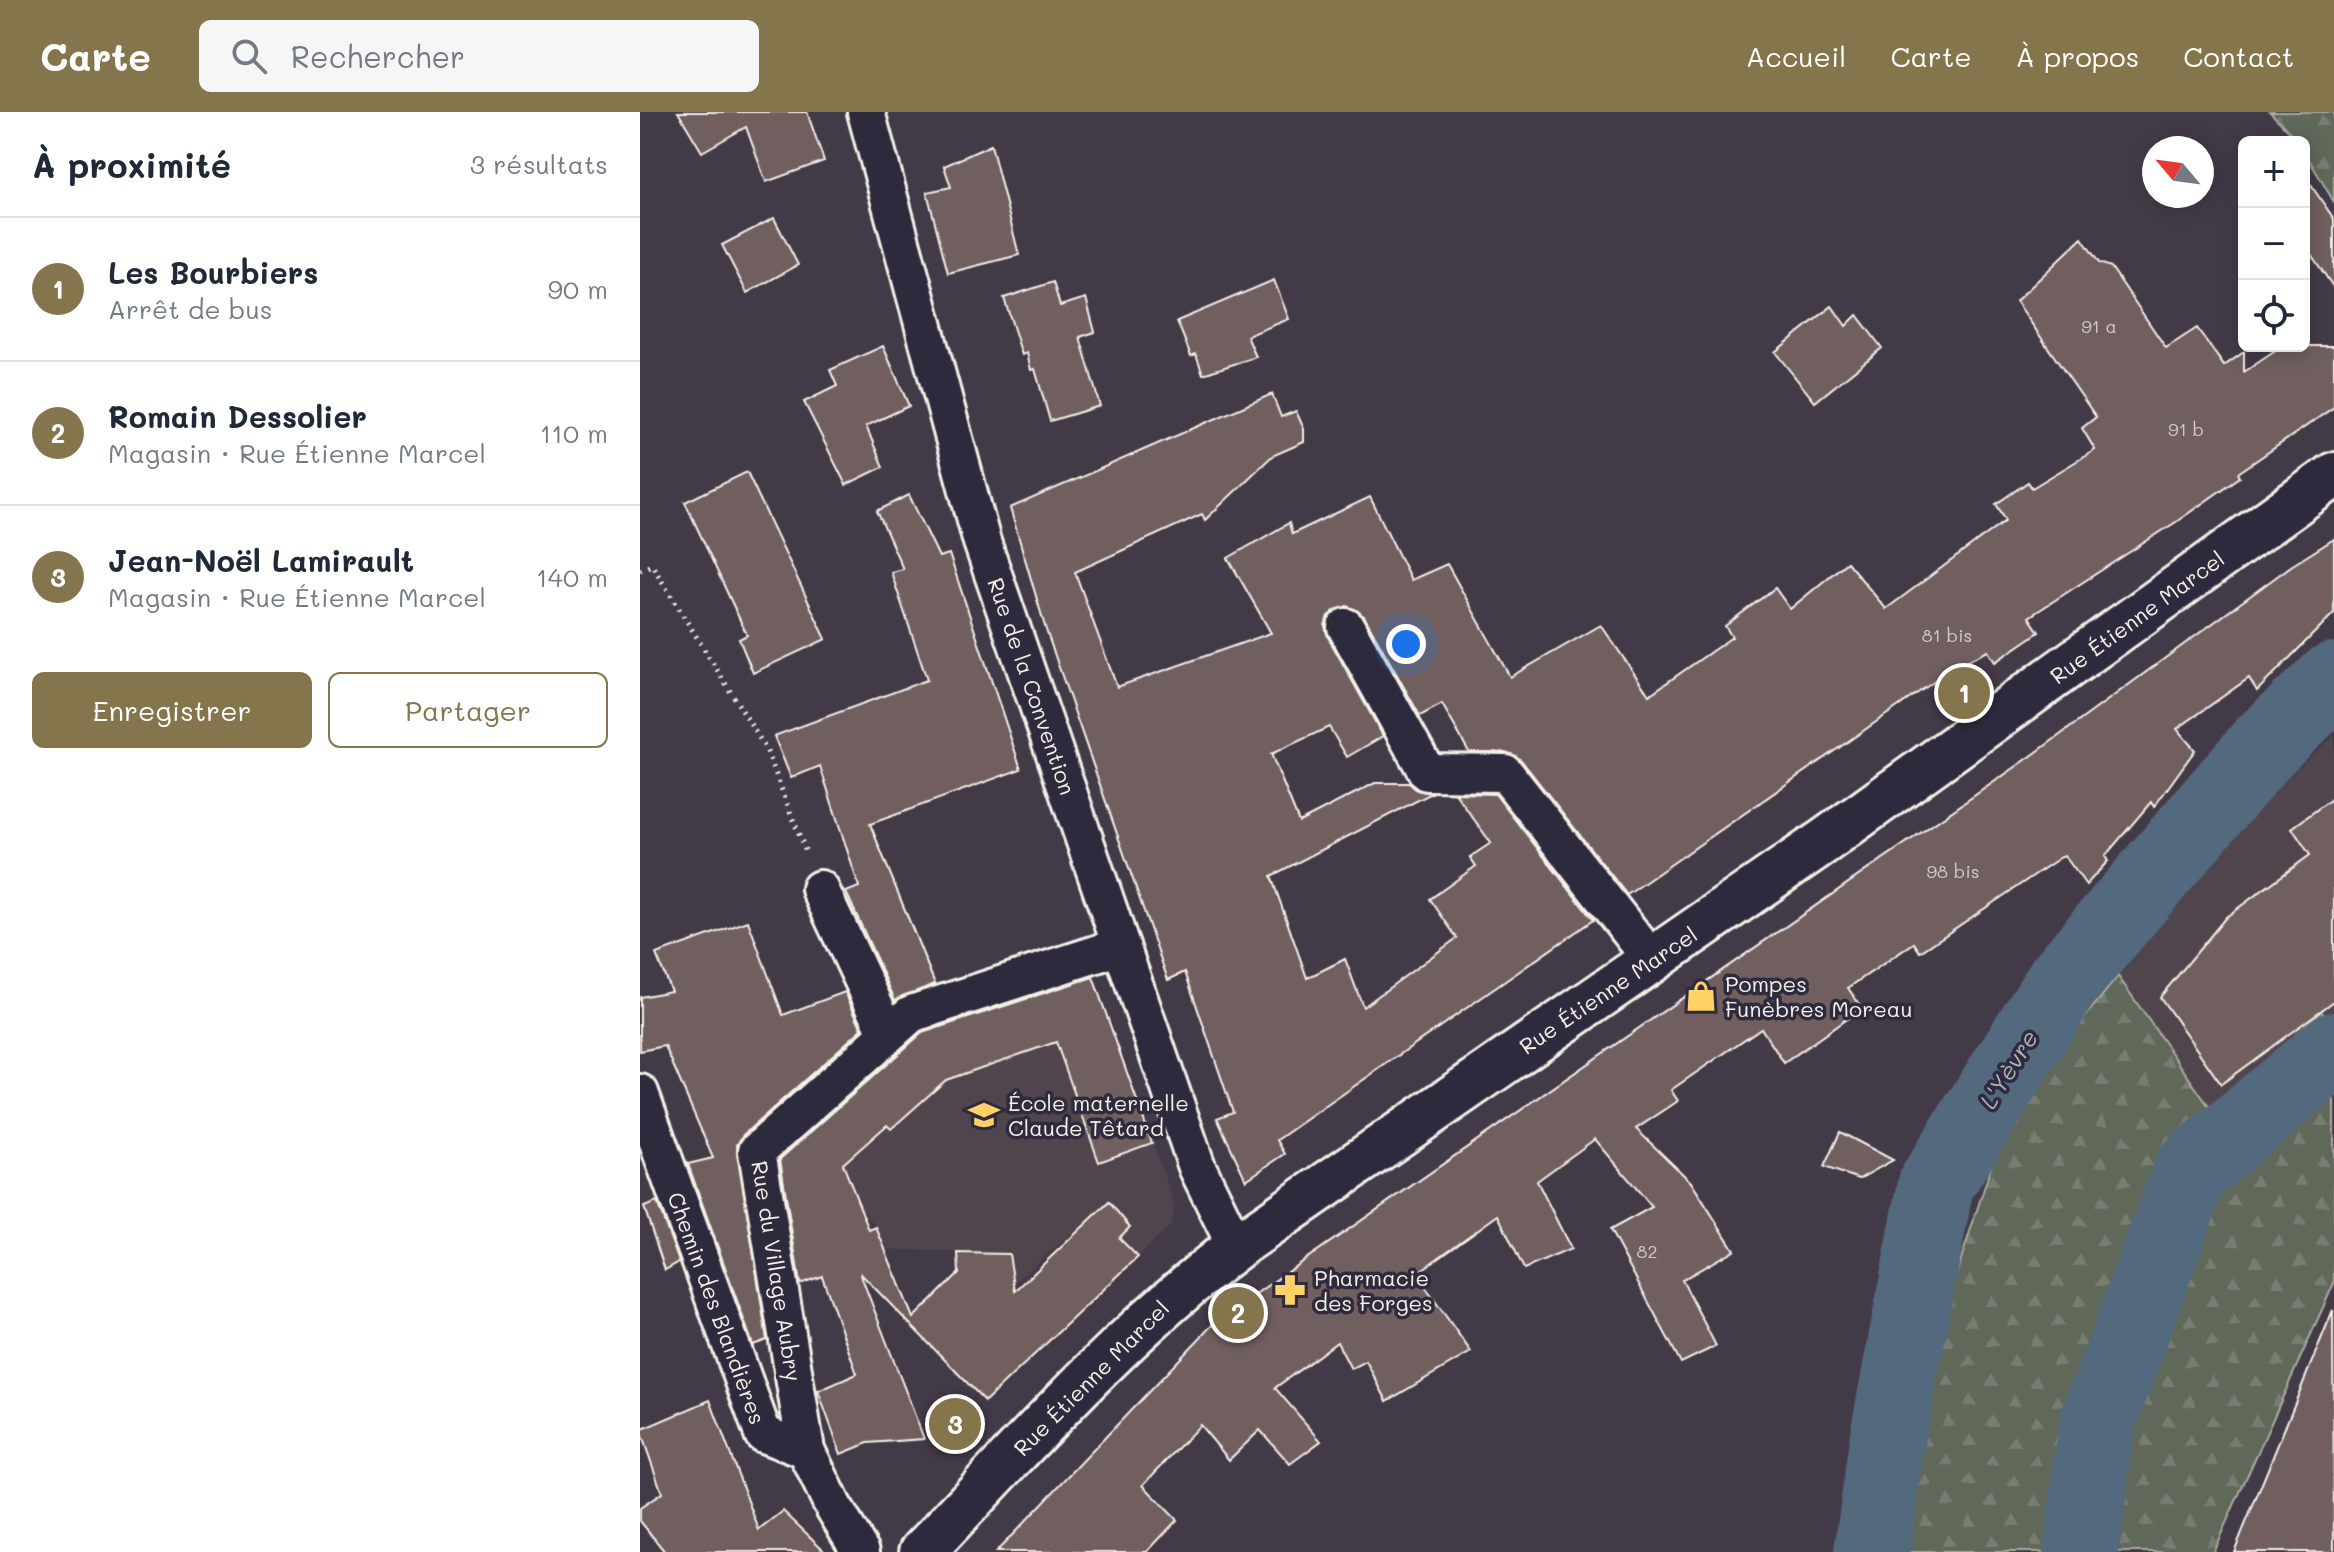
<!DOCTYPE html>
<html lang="fr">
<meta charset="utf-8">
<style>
body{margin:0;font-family:Mali,sans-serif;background:#f6f6f7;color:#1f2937}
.controls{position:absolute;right:24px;top:24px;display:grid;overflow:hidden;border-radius:12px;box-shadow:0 4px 20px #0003}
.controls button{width:72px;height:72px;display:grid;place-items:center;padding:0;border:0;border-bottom:2px solid #e0e1e3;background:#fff;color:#1f2937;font:40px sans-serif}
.compass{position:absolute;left:1502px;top:24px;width:72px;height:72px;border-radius:50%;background:#fff;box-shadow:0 4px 20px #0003;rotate:299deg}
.you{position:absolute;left:766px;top:532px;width:28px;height:28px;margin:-20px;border:6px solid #fff;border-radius:50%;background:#1a73e8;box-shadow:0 0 0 12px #1a73e833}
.badge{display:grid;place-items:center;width:52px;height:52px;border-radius:50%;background:#84754c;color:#fff;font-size:26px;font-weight:700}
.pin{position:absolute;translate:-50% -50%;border:4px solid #fff;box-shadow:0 2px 8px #0006}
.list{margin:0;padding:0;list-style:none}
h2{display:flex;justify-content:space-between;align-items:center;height:104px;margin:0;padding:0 32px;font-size:34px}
h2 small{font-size:26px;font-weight:400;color:#747a83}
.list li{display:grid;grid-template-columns:52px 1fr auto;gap:24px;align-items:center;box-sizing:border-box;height:144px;padding:0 32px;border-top:2px solid #e0e1e3}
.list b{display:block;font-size:30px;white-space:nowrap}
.list p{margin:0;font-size:26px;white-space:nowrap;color:#747a83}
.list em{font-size:26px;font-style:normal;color:#747a83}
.actions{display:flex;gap:16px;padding:24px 32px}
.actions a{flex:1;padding:18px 0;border:2px solid #84754c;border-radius:12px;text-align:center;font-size:28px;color:#84754c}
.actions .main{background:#84754c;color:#fff}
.icon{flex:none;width:44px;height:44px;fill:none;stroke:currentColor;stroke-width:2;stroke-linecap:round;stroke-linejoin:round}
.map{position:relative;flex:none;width:1694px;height:1440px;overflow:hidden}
header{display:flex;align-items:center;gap:48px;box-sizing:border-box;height:112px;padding:0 40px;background:#84754c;color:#fff}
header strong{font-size:38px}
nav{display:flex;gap:44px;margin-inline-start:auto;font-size:28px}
.search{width:560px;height:72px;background:#f6f6f7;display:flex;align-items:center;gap:20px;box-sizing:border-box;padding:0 28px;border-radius:12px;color:#747a83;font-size:30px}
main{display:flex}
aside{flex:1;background:#fff}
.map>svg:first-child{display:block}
.built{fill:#51454e}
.forest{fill:url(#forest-firs);stroke:#aaaca1;stroke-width:2}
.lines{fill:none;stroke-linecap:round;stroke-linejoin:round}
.river{stroke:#52697d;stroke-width:76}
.building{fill:#715e5e;stroke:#f4f1e8;stroke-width:2}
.street-casing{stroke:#f4f1e8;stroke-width:42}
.primary-casing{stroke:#f4f1e8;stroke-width:50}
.path{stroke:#f4f1e8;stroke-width:5;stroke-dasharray:2 6;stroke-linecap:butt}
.street{stroke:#2f2a3d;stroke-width:36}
.primary{stroke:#2f2a3d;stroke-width:44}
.labels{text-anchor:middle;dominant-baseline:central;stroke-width:7;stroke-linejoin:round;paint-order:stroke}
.number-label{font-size:18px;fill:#d3ccc6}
.street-label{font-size:22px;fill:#f4f1e8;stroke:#2f2a3d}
.poi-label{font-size:22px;fill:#f4f1e8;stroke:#2f2a3d;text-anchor:start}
.water-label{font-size:24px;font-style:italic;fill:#abb4b8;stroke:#2f2a3d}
</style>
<header>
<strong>Carte</strong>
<div class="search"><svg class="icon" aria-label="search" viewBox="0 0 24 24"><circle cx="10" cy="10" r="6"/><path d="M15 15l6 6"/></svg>Rechercher</div>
<nav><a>Accueil</a><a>Carte</a><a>À propos</a><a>Contact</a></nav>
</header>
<main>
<aside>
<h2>À proximité<small>3 résultats</small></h2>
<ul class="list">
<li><span class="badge">1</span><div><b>Les Bourbiers</b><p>Arrêt de bus</p></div><em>90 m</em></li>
<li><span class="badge">2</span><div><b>Romain Dessolier</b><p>Magasin · Rue Étienne Marcel</p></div><em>110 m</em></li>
<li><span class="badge">3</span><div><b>Jean-Noël Lamirault</b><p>Magasin · Rue Étienne Marcel</p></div><em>140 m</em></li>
</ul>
<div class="actions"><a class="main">Enregistrer</a><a>Partager</a></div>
</aside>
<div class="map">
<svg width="1694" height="1440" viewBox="0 0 1694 1440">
<defs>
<pattern id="forest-firs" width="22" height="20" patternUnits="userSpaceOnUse" patternTransform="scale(2)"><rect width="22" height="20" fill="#61675a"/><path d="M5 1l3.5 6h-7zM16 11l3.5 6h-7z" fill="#787d72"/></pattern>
</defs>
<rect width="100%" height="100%" fill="#433a47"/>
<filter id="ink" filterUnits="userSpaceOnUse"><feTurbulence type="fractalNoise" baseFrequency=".0125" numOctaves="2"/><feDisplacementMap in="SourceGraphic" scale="16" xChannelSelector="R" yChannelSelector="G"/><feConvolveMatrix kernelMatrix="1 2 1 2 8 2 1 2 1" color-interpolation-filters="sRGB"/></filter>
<g filter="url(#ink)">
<g class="built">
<polygon points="1694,624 1694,916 1681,899 1572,1000 1478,864 1640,672"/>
<polygon points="451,857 535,1094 530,1114 498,1145 479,1126 490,1115 475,1097 456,1102 374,1170 369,1142 245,1137 236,1115 220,1095 189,1107 158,1028 280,920 280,916"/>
</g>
<g class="forest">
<polygon points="1630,0 1694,0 1694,90 1664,39 1664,30 1659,30"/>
<polygon points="1478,864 1572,999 1681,899 1694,916 1694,1171 1573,1440 1262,1440 1316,1163 1369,999"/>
</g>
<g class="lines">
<g class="river">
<polyline points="1232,1440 1247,1329 1296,1072 1424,868 1624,634 1694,568"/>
<polyline points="1441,1440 1457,1312 1551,1058 1694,938"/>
</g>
</g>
<g class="building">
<polygon points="38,0 167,0 184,49 126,70 106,15 62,40"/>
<polygon points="351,33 379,143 308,161 287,80 311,75 304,54"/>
<polygon points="1664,63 1694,107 1694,176 1664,132"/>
<polygon points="134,106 158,153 107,181 82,133"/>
<polygon points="1442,126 1459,151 1471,155 1526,236 1557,216 1584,254 1604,240 1604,260 1643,234 1694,234 1694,295 1598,361 1600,365 1536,410 1389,505 1399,520 1383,531 1355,550 1348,539 1318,553 987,783 881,648 866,640 829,640 802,592 780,604 724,504 707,494 688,504 685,514 688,525 743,624 707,645 689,615 631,642 659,710 735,671 769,671 777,678 792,681 631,764 667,866 705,847 723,895 817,826 790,787 836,754 830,745 851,731 815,681 855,682 953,808 637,1028 645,1042 606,1068 577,1006 593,1000 545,860 528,868 406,518 370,396 632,282 641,305 656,299 664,317 664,330 632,344 565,408 562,402 435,460 477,575 631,521 588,446 649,411 652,422 730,385 771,468 807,452 870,565 961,513 1009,583 1092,525 1085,514 1135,476 1150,497 1207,450 1246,497 1366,408 1356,392 1388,370 1392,376 1455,338 1442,316 1456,305 1376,189"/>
<polygon points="634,168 649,207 607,224 616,245 563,262 556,242 551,244 537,209"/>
<polygon points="413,170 420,194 446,186 455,220 440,225 460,294 410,309 395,257 391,258 387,241 382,243 364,186"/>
<polygon points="1192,194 1206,214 1217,203 1242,236 1175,290 1135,240"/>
<polygon points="243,234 269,294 226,314 243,355 206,373 164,290 197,274 190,258"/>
<polygon points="107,360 186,527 113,561 99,527 107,523 45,390"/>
<polygon points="269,383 299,445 309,442 381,657 230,712 295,872 255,888 206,780 219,775 180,654 151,666 134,624 287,568 251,460 263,457 237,399"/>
<polygon points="1694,427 1694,501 1617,579 1609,566 1537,617 1555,638 1514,695 1511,690 1465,744 1468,749 1446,773 1424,743 1280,840 1274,831 1208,876 1222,896 1144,951 1121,916 1031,978 1038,989 996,1017 1051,1070 1094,1138 1042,1168 1076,1234 1041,1251 970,1118 1012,1095 955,1027 897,1069 931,1137 884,1157 858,1103 776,1162 831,1240 747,1289 726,1249 711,1257 697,1230 635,1276 681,1329 650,1352 620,1318 589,1348 560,1313 503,1373 537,1408 507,1440 356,1440 575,1210 1390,645 1651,454"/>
<polygon points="1694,685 1694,889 1581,972 1520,885 1586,805 1670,743 1652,716"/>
<polygon points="108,809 143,903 205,880 222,917 103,1023 97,1033 127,1228 113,1233 48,1052 73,1046 25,934 0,939 0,885 31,879 16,842"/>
<polygon points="453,865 512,1031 459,1050 416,930 306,968 251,1017 247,1013 203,1052 229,1118 236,1115 273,1206 319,1161 318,1141 369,1142 375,1179 469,1090 490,1115 479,1126 498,1145 345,1289 220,1161 284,1327 228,1331 201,1342 178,1279 217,1262 182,1164 160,1172 140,1047 282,921"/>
<polygon points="1200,1020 1217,1029 1253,1048 1219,1067 1184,1055"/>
<polygon points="17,1090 39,1150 25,1158 4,1095"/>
<polygon points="1693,1198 1694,1440 1594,1440"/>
<polygon points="70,1288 119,1418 143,1399 186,1440 25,1440 0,1409 0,1396 22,1381 0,1318"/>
</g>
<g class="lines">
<defs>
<g id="street">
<polyline points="226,0 342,430 557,1055 596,1135"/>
<polyline points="706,515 787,660 865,661 1012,848"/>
<polyline points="180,777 248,922"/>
<polyline points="0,981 123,1322 166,1338"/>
<polyline points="221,1440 193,1394 166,1338 117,1039 271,902 481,834"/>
</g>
<path id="primary" d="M282,1440C383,1334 479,1224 596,1135L1186,728L1694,363"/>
</defs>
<use href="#street" class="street-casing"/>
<use href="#primary" class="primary-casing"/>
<polyline class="path" points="0,458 12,453 126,637 167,743"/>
<use href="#street" class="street"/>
<use href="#primary" class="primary"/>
</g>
</g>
<defs>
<symbol id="shop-bare" viewBox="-9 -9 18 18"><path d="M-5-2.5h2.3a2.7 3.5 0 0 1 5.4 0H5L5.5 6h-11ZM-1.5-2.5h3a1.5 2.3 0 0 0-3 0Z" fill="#ffd166" stroke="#2f2a3d" stroke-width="2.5" paint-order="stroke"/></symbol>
<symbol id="school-bare" viewBox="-9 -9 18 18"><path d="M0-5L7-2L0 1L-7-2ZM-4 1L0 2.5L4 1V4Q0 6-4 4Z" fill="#ffd166" stroke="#2f2a3d" stroke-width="2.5" paint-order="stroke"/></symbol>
<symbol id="pharmacy-bare" viewBox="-9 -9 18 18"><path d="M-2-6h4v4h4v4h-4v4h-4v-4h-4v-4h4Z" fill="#ffd166" stroke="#2f2a3d" stroke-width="2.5" paint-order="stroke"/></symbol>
</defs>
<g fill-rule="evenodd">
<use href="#shop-bare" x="1039" y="862" width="44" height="44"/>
<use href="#school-bare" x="322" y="981" width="44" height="44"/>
<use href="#pharmacy-bare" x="628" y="1156" width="44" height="44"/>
</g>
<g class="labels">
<g class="number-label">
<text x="1459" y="214">91 a</text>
<text x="1546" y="317">91 b</text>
<text x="1307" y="523">81 bis</text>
<text x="1313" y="759">98 bis</text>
<text x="1007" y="1139">82</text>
</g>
<g class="street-label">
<text transform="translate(1497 505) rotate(-36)">Rue Étienne Marcel</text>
<text transform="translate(392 574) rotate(71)">Rue de la Convention</text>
<text transform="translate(968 878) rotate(-34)">Rue Étienne Marcel</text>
<text transform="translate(137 1159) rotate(81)">Rue du Village Aubry</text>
<text transform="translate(77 1196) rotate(70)">Chemin des Blandières</text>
<text transform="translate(451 1266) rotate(-45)">Rue Étienne Marcel</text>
</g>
<g class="poi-label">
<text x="1085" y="871">Pompes<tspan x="1085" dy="25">Funèbres Moreau</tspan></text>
<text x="368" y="990">École maternelle<tspan x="368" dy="25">Claude Têtard</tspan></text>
<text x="674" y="1165">Pharmacie<tspan x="674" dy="25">des Forges</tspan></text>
</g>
<g class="water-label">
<text transform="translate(1368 957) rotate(-58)">L'Yèvre</text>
</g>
</g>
</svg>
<div class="controls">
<button>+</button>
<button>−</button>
<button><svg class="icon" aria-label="locate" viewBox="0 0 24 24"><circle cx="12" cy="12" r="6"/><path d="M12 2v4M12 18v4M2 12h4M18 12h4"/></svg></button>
</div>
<svg class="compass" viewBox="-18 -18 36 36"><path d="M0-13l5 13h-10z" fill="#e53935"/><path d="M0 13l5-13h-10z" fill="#747a83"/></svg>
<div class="you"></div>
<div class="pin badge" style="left:1324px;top:581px">1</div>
<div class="pin badge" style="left:598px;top:1201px">2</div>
<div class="pin badge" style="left:315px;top:1312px">3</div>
</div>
</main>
